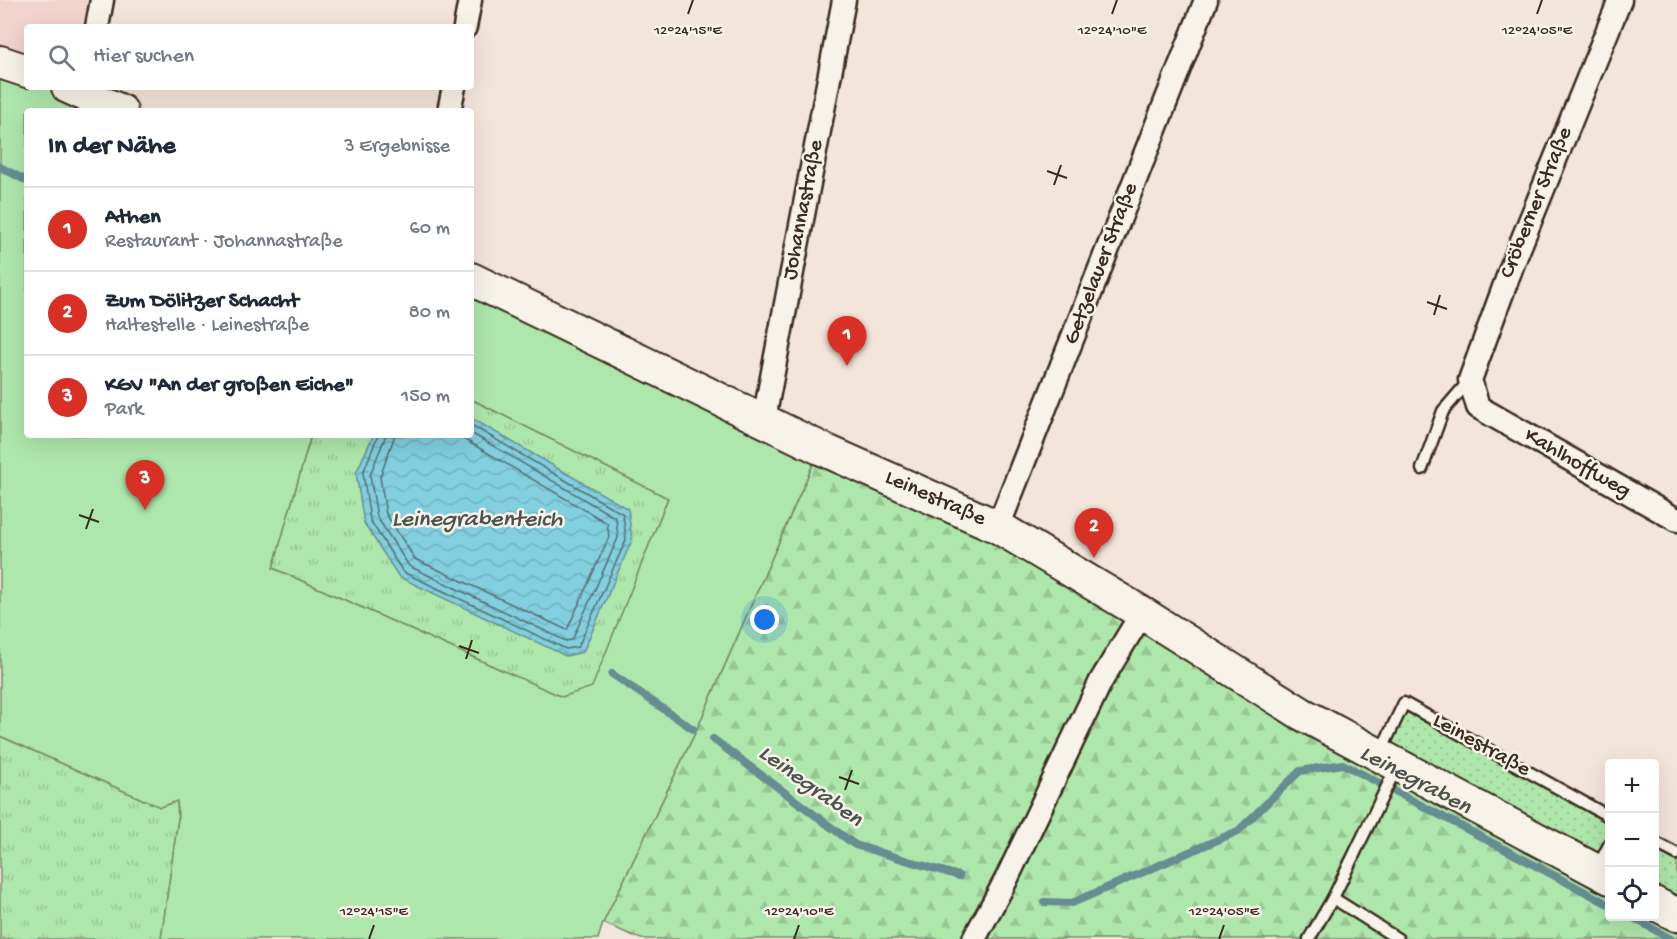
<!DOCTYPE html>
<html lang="de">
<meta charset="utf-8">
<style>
body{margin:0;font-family:"Gochi Hand",sans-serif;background:#f6f6f7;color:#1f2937}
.controls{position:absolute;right:18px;bottom:18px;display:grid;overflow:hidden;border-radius:6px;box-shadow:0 6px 24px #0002}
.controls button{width:54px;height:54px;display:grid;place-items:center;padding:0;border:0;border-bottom:2px solid #e0e1e3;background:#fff;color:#1f2937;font:30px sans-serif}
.you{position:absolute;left:765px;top:620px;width:21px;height:21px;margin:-15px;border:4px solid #fff;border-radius:50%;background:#1a73e8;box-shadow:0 0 0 9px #1a73e833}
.badge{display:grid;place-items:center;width:39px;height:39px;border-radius:50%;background:#d93025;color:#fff;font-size:20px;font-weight:700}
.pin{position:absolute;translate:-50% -50px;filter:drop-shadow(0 2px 3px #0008)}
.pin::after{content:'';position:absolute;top:32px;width:21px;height:18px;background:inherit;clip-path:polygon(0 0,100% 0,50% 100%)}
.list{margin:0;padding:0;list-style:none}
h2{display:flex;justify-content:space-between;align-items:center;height:78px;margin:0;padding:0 24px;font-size:26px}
h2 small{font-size:20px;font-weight:400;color:#747a83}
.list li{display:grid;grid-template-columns:39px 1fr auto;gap:18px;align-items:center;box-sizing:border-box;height:84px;padding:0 24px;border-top:2px solid #e0e1e3}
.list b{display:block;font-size:22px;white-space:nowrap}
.list p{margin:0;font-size:20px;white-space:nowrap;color:#747a83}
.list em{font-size:20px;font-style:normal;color:#747a83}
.icon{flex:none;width:33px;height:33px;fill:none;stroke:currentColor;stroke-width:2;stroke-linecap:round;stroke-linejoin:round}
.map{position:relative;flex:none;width:1677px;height:939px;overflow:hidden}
.search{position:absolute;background:#fff;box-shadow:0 6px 24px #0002;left:24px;top:24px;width:450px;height:66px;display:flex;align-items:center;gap:15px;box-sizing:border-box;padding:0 21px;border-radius:6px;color:#747a83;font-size:22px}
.panel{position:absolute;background:#fff;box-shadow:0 6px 24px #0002;left:24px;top:108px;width:450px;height:330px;border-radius:6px}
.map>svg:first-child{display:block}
.built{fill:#f1d4cc}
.grass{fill:url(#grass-dots);stroke:#748864;stroke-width:1.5}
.forest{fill:url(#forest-firs);stroke:#748864;stroke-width:1.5}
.park{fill:url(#park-tufts);stroke:#748864;stroke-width:1.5}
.garden{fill:#aee7ab;stroke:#748864;stroke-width:1.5}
.water{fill:url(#water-waves);stroke:#658d92;stroke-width:1.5}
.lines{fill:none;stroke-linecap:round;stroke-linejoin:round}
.shore{stroke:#576c6b;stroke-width:1.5}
.stream{stroke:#658d92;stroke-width:8}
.service-casing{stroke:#3b2a1e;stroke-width:15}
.minor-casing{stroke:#3b2a1e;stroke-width:27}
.secondary-casing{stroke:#3b2a1e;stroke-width:36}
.service{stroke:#f7f3e8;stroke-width:10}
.minor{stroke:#f7f3e8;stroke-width:22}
.secondary{stroke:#f7f3e8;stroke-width:32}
.ticks{fill:none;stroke:#3b2a1e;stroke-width:2}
.labels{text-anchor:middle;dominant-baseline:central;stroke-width:5;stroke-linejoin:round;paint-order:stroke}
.street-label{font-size:22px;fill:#3b2a1e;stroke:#f7f3e8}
.water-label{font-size:24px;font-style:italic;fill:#4c534e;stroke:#f7f3e8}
.ticks-label{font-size:15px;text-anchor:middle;fill:#3b2a1e;stroke:#f7f3e8;stroke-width:5;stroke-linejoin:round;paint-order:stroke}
</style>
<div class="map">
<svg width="1677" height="939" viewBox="0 0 1677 939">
<defs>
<pattern id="grass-dots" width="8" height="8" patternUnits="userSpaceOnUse" patternTransform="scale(1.5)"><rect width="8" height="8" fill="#aee7ab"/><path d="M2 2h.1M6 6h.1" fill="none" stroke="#97c693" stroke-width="1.8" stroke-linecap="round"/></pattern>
<pattern id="forest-firs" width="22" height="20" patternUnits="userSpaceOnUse" patternTransform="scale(1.5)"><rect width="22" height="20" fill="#aee7ab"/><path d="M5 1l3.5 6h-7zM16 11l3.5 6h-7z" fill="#97c693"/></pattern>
<pattern id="park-tufts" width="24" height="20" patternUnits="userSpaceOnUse" patternTransform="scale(1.5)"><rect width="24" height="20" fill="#aee7ab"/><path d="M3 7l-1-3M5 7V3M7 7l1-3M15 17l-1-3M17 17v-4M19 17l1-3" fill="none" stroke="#97c693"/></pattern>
<pattern id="water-waves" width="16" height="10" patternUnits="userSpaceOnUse" patternTransform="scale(1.5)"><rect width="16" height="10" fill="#81cfdf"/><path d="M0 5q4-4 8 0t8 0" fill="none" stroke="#70b2bf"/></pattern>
</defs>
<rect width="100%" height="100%" fill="#f4e5db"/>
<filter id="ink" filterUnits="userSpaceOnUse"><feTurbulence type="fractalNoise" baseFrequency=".0167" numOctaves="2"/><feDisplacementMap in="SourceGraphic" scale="12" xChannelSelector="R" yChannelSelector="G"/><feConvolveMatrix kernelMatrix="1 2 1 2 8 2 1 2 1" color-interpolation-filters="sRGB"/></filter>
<g filter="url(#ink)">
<polygon class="built" points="0,0 102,0 97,27 27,27 27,71 0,62"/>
<g class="grass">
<polygon points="1404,703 1609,817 1609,878 1378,756"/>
<polygon points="1654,842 1677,854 1677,915 1655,903"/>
</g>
<polygon class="forest" points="820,448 1609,878 1610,916 1677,915 1677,939 641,939 603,923 696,731"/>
<g class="park">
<polygon points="471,399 668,498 592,688 562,697 273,568 311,435 471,435"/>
<polygon points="0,736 160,807 177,800 178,819 161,939 0,939"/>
</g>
<polygon class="garden" points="0,62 27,71 27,87 68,87 121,111 27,111 27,435 311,435 273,568 562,697 592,687 668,498 471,399 471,279 820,448 696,731 603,923 598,939 161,939 178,819 177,801 160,807 0,736"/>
<polygon class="water" points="471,418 628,509 632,540 583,652 566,656 399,577 364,523 356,473 373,436 471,435"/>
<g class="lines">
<g class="shore">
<polyline points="378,435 363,473 370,520 403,572 566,649 578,647 626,540 623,514 471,425"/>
<polyline points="386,435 370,475 377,517 409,566 566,641 572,640 618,538 616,518 471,433"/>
<polyline points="395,435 380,477 386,514 415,559 567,630 609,537 607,523 457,435"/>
</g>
<g class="stream">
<polyline points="0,167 27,181"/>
<polyline points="612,674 693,729"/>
<polyline points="713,739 855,845 959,876"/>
<polyline points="1044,902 1072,903 1238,831 1300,771 1343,764 1610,905"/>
<polyline points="1630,916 1671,939"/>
</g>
<defs>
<g id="service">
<polyline points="1422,469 1443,411 1469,381"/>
<polyline points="1380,753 1404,703 1610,817"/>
<polyline points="1654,842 1677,854"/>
<polyline points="1597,868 1610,843"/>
<polyline points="1333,898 1398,939"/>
<polyline points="1309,939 1333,898 1397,766"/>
</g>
<g id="minor">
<polyline points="1620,0 1513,263 1470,380 1478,407 1677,520"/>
<polyline points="97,27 102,0"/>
<polyline points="465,27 470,0"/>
<polyline points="449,111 454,87"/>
<polyline points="764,419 844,0"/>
<polyline points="998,527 1206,0"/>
<polyline points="974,939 1006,880 1101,681 1142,613"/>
</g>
<g id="secondary">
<polyline points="0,62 27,71"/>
<polyline points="68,87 121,111"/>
<polyline points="471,279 820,448 998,527 1142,613 1302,714 1610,878"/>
<polyline points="1654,903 1677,915"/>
</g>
</defs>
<use href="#service" class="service-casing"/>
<use href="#minor" class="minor-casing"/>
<use href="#secondary" class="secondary-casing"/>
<use href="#service" class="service"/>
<use href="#minor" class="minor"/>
<use href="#secondary" class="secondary"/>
</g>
</g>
<path class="ticks" d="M688,14L693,0M1112,14L1117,0M1537,14L1542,0M1047,171L1067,178M1054,185L1061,165M1427,302L1447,309M1434,315L1440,295M79,515L99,522M86,529L93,509M459,646L479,653M466,659L472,640M839,777L859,784M845,790L852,770M369,939L374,925M794,939L799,925M1219,939L1224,925"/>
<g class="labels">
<g class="street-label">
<text transform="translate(1537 203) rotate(-68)">Cröberner Straße</text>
<text transform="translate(804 210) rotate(-79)">Johannastraße</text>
<text transform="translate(1102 264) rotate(-69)">Getzelauer Straße</text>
<text transform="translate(1577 464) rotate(30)">Kahlhoffweg</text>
<text transform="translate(935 499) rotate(24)">Leinestraße</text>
<text transform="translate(1481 746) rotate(29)">Leinestraße</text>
</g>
<g class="water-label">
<text x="477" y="520">Leinegrabenteich</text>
<text transform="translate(1415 781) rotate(28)">Leinegraben</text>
<text transform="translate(810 787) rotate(36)">Leinegraben</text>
</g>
</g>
<g class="ticks-label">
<text x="1537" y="34">12°24'05"E</text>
<text x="688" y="34">12°24'15"E</text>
<text x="1112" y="34">12°24'10"E</text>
<text x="374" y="915">12°24'15"E</text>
<text x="799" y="915">12°24'10"E</text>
<text x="1224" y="915">12°24'05"E</text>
</g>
</svg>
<div class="controls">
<button>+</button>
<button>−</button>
<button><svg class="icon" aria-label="locate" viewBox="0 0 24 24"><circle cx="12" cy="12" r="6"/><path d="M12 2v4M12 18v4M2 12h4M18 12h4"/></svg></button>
</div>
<div class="you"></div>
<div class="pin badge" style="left:847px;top:366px">1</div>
<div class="pin badge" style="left:1094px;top:558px">2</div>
<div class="pin badge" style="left:145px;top:510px">3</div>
<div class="search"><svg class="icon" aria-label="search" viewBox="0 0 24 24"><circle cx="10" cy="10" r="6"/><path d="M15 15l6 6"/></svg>Hier suchen</div>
<section class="panel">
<h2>In der Nähe<small>3 Ergebnisse</small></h2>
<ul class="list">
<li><span class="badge">1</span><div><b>Athen</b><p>Restaurant · Johannastraße</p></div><em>60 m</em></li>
<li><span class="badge">2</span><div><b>Zum Dölitzer Schacht</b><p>Haltestelle · Leinestraße</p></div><em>80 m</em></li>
<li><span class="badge">3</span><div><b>KGV &quot;An der großen Eiche&quot;</b><p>Park</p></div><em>150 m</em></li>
</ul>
</section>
</div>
